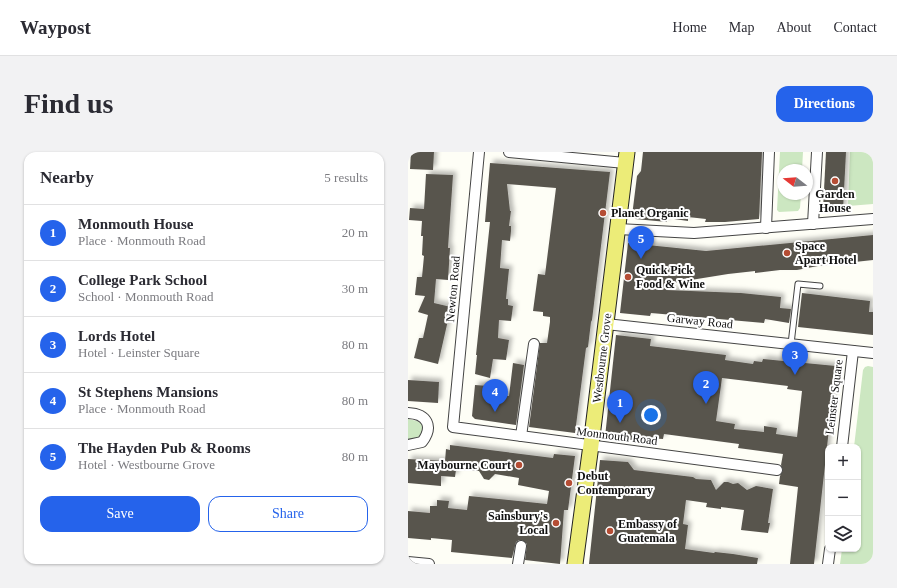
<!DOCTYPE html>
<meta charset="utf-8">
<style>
body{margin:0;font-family:Georgia,serif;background:#f2f2f3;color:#2b2b33}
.controls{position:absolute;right:12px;bottom:12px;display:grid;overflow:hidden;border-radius:8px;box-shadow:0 1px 3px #0004}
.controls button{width:36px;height:36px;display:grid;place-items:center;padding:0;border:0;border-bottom:1px solid #e1e1e2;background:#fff;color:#2b2b33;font:20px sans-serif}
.compass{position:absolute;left:369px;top:12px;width:36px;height:36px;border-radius:50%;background:#fff;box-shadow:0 1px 3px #0004;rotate:287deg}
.you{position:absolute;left:243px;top:263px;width:14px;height:14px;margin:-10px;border:3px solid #fff;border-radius:50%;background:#1a73e8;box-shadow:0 0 0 6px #1a73e833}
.badge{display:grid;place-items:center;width:26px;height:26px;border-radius:50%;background:#2563eb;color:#fff;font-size:13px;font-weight:700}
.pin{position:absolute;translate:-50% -33px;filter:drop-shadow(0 1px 2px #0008)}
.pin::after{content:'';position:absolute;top:21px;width:14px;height:12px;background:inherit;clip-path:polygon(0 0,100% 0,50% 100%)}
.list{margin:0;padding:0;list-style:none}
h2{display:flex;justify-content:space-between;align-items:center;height:52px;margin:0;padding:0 16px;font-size:17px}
h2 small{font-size:13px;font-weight:400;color:#7c7c81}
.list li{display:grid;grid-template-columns:26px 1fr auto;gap:12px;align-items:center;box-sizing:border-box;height:56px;padding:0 16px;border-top:1px solid #e1e1e2}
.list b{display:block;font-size:15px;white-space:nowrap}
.list p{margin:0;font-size:13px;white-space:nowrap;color:#7c7c81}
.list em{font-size:13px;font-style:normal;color:#7c7c81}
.actions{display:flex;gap:8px;padding:12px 16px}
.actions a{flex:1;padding:9px 0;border:1px solid #2563eb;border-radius:12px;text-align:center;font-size:14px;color:#2563eb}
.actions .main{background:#2563eb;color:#fff}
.icon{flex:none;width:22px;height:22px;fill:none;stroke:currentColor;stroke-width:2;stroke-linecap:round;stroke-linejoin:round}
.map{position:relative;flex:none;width:465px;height:412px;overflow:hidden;border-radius:12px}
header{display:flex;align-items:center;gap:24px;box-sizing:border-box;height:56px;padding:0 20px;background:#fff;border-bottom:1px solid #e1e1e2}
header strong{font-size:19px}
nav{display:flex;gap:22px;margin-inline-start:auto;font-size:14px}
.intro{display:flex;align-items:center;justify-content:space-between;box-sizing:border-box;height:96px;padding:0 24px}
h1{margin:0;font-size:28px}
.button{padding:10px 18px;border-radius:12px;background:#2563eb;color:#fff;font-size:14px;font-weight:700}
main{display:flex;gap:24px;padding:0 24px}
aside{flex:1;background:#fff;border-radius:12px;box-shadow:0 1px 3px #0004}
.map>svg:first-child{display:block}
.green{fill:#cce7c1}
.building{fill:#59554e;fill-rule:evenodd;filter:url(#shadow)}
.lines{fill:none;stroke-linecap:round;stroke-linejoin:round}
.service-casing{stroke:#444;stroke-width:7}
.minor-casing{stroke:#444;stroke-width:12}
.primary-casing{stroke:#222;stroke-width:17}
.service{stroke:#fff;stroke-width:5}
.minor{stroke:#fff;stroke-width:10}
.primary{stroke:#ecec78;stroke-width:15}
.poi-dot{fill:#b54d34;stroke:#fff;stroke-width:1.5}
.labels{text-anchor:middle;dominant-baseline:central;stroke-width:4;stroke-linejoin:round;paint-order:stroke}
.poi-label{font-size:12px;font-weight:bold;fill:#111;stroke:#fff;text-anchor:start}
.street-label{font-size:12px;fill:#111;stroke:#fff}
</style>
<header>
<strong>Waypost</strong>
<nav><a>Home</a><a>Map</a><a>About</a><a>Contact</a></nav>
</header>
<div class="intro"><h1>Find us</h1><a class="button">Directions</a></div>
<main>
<aside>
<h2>Nearby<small>5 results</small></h2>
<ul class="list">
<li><span class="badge">1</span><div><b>Monmouth House</b><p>Place · Monmouth Road</p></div><em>20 m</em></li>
<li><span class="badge">2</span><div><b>College Park School</b><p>School · Monmouth Road</p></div><em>30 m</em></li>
<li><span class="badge">3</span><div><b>Lords Hotel</b><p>Hotel · Leinster Square</p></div><em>80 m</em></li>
<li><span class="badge">4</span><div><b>St Stephens Mansions</b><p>Place · Monmouth Road</p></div><em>80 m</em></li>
<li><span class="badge">5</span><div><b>The Hayden Pub &amp; Rooms</b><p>Hotel · Westbourne Grove</p></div><em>80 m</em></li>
</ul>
<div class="actions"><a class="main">Save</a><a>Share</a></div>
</aside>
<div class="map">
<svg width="465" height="412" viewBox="0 0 465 412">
<defs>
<filter id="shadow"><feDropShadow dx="3.5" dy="-3.5" stdDeviation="2" flood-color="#0004"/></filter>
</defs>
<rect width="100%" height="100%" fill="#fefef6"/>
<g class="green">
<polygon points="372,0 395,0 394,18 375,18 375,42 393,42 392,56 390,59 371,60 369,58"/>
<polygon points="442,0 465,0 465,52 440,54"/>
<polygon points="460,214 465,215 465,412 432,412 434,397 450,397 450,295 446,295 455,218 457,215"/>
<path d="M0,267L9,269L14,272C17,283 10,287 0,288Z"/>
</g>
<g class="building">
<polygon points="3,0 26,0 25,18 2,17"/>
<polygon points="235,0 354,0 351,67 317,70 297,70 298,67 280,65 280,69 259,66 259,70 227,67 224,64 229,24 233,19"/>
<polygon points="418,0 438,0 435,58 415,57"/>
<polygon points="82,11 202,20 184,168 183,170 180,195 178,196 167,281 121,275 132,191 139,191 142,170 142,165 135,164 135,160 125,159 130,122 137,123 148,36 99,32 102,59 103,59 101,74 103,74 103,79 102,89 94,88 92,116 101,117 98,147 100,147 100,153 105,154 103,169 91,168 90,186 101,188 98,208 85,207 82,226 67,222 69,203 68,203 82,70 77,70"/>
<polygon points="18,22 45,23 40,96 42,96 40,128 28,127 26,151 43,155 30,212 6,206 11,186 15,186 20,163 10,160 17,144 7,143 9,125 14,125 16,104 14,103 15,84 13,84 14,69 1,68 2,56 16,57"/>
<polygon points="465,83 465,108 410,114 389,118 372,118 347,121 347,119 320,122 258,132 258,138 333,141 373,145 372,156 383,157 381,171 357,167 356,171 243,161 242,164 212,161 220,91 298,99"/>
<polygon points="394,141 462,149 461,160 465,160 465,183 390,175"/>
<path d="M208,183L243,187L242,194L318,203L317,208L345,212L346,209L354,210L355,207L428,214L406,412H382L390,335L371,332L372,324L375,318L373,313L375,302L330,296L331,292L256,282L255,287L225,285L224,288L197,285ZM314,226L380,234L379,237L394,239L389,285L368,282L369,276L356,274V280L347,279L326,277L327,272L308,269Z"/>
<polygon points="105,211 116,213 108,273 67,267 64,264 67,233 81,234 80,242 101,244"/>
<polygon points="0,228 31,230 30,251 0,249"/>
<polygon points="42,293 145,306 146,302 167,304 160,358 156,358 152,412 117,408 119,392 114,388 111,388 108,390 104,406 43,400 44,388 23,386 23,388 0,386 0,359 22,361 22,354 29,354 29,348 41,349 40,356 59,358 61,344 139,352 141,339 110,333 111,326 87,322 81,328 76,327 71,319 48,318 47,325 33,324 33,334 0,331 0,307 37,309 38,297 42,298"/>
<polygon points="192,308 220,310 226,318 285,325 288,327 303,328 308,338 316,330 320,330 325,332 330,331 339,338 348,334 365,337 360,371 362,371 360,381 333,378 336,358 313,355 313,357 298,355 299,351 278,348 275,372 280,373 277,397 306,401 307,400 325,402 350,406 349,412 181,412"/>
</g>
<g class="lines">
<defs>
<polyline id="service" points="383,192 390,132 412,134"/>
<g id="minor">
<polyline points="71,0 45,275 369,318"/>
<polyline points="101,0 217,11"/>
<polyline points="405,72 409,0"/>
<polyline points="358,76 361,0"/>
<polyline points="210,77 286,81 465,67"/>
<polyline points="198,172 465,201"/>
<path d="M0,261C19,262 26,274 14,290L0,293"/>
<polyline points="113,284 126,192"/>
<polyline points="434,295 445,199"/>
<polyline points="0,410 21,412"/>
<polyline points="110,412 113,394"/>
<polyline points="420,412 422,397"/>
</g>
<polyline id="primary" points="167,412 183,293 219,0"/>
</defs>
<use href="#service" class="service-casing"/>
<use href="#minor" class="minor-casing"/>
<use href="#primary" class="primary-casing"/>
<use href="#service" class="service"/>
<use href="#minor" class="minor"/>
<use href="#primary" class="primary"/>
</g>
<g class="poi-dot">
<circle cx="427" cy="29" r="4"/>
<circle cx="195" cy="61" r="4"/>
<circle cx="379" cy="101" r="4"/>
<circle cx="220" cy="125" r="4"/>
<circle cx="111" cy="313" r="4"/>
<circle cx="161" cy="331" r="4"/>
<circle cx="148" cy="371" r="4"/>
<circle cx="202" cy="379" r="4"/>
</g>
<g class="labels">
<g class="poi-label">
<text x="427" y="42" text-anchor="middle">Garden<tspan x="427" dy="14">House</tspan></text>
<text x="203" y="61">Planet Organic</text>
<text x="387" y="94">Space<tspan x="387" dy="14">Apart Hotel</tspan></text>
<text x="228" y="118">Quick Pick<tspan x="228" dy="14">Food &amp; Wine</tspan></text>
<text x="103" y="313" text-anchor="end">Maybourne Court</text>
<text x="169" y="324">Debut<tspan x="169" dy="14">Contemporary</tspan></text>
<text x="140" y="364" text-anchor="end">Sainsbury's<tspan x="140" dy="14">Local</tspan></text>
<text x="210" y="372">Embassy of<tspan x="210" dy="14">Guatemala</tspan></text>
</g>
<g class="street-label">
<text transform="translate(45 137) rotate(-85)">Newton Road</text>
<text transform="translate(292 169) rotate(6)">Garway Road</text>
<text transform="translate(194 206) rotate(-83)">Westbourne Grove</text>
<text transform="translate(426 245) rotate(-83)">Leinster Square</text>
<text transform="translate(209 284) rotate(7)">Monmouth Road</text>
</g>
</g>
</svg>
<div class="controls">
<button>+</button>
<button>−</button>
<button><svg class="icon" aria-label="layers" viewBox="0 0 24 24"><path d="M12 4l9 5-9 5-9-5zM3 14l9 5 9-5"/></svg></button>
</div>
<svg class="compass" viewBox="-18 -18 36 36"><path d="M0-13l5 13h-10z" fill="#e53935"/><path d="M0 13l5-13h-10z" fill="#7c7c81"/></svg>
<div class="you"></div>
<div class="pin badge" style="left:212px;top:271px">1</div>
<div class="pin badge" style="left:298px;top:252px">2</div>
<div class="pin badge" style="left:387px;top:223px">3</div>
<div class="pin badge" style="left:87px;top:260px">4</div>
<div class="pin badge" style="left:233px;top:107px">5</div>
</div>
</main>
